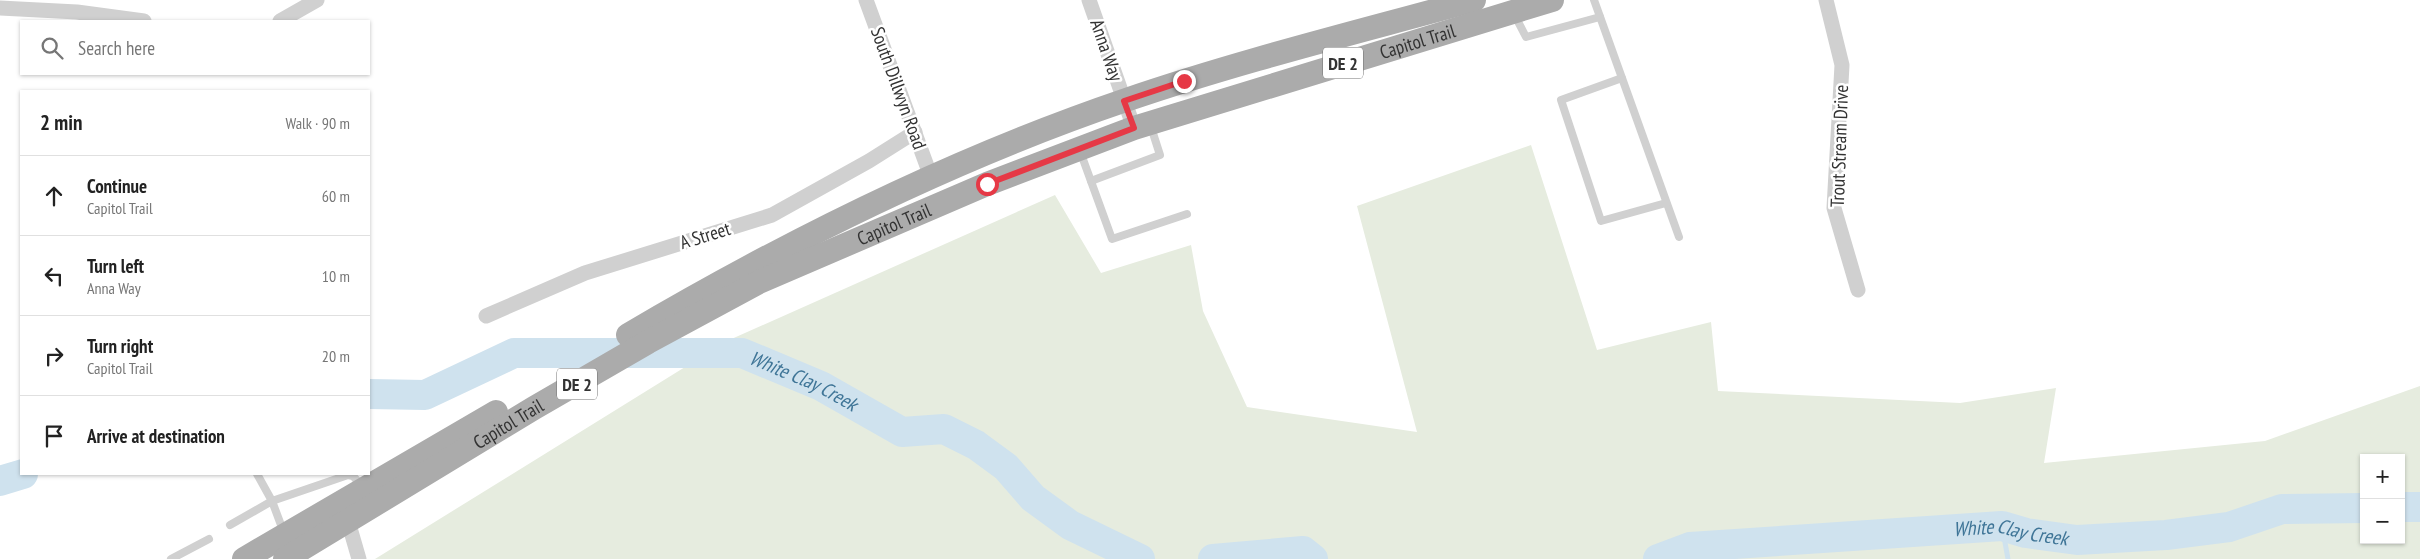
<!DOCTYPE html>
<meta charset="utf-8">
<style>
body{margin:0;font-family:"PT Sans Narrow",sans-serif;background:#f2f2f2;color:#222}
.controls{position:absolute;right:15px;bottom:15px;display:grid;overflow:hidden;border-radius:0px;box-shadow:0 1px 4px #0004}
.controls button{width:45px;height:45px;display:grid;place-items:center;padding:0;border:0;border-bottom:1px solid #e0e0e0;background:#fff;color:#222;font:25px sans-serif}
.stop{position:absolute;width:15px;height:15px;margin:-11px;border:4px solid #e63946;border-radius:50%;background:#fff}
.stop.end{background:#e63946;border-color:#fff;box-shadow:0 1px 5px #0008}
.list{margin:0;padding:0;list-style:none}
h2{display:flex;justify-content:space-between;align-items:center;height:65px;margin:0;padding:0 20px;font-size:21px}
h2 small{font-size:16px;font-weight:400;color:#767676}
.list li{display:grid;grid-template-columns:32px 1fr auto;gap:15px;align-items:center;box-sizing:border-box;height:80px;padding:0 20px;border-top:1px solid #e0e0e0}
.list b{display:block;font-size:19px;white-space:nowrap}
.list p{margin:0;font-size:16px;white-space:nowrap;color:#767676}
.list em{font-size:16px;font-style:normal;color:#767676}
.icon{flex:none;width:28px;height:28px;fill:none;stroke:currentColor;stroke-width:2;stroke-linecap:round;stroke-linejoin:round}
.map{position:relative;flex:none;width:2420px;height:559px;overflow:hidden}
.search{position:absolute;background:#fff;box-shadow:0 1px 4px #0004;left:20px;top:20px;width:350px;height:55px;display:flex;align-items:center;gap:12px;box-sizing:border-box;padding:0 18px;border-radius:0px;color:#767676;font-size:19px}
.panel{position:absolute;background:#fff;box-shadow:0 1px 4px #0004;left:20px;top:90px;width:350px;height:385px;border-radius:0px}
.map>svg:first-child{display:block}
.green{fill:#e6ecdf;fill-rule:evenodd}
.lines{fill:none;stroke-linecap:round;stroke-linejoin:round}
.stream{stroke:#cfe2ee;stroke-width:5}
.river{stroke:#cfe2ee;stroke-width:30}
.lane{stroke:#d0d0d0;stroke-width:8}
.street{stroke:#d0d0d0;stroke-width:15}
.primary{stroke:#ababab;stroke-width:24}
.route{stroke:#e63946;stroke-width:6}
.labels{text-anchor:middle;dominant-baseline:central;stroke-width:5;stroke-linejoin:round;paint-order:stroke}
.shield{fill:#fff;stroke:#707070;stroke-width:1}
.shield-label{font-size:18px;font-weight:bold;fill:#333}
.street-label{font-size:19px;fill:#333;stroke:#fff}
.water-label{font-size:20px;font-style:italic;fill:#3f7597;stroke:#fff}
</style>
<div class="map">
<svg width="2420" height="559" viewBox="0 0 2420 559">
<rect width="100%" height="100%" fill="#fff"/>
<path class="green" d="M1531,145L1597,350L1711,322L1718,391L1960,403L2056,388L2044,463L2265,441L2420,386V559H375L727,341L1055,195L1101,273L1191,245L1203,311L1247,407L1417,432L1357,206ZM2364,458H2401V540H2364Z"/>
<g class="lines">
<polyline class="stream" points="2002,526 2008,559"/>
<g class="river">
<path id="s1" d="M369,394L425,395L514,353H742L821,386L902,432L944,429L976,445L1006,467L1033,498L1070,525L1140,559"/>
<polyline points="0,481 23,474"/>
<polyline points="2401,507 2420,507"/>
<polyline points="1213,559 1303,551 1313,559"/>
<path id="s2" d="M1658,559L1690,547L2002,526L2026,533L2077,540L2166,535L2229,527L2282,509L2364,508"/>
</g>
<g class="lane">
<polyline points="1594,0 1679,237"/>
<polyline points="1514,14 1526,37 1600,17"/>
<polyline points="1622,78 1561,100 1601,221 1666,203"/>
<polyline points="1080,151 1112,239 1187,214"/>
<polyline points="1091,181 1160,155 1151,127"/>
<polyline points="257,474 272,501 284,533"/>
<polyline points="230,525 272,501 348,475 353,476 362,486"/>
<polyline points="171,559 209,539"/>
</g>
<g class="street">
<polyline points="866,0 931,177"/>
<polyline points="1089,0 1134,128"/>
<polyline points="1826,0 1842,65 1834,208 1858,290"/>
<polyline points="0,8 77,12 144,21"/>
<polyline points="280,21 317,0"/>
<polyline points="486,316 585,273 772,215 869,161 915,132"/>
<polyline points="348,521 359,559"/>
</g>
<g class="primary">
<path d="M628,335C786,242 952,159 1126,100C1240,61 1358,32 1474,0"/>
<polyline points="244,559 496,412"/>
<path id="s3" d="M285,559L534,408L648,342L759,282L987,184L1134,128L1552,0"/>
</g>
</g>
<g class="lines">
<polyline class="route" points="987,184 1134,128 1124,101 1184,81"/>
</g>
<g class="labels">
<g class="shield">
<rect x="1323" y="47.5" width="40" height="31" rx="4"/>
<rect x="557" y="368.5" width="40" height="31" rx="4"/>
</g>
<g class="shield-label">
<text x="1343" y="63">DE 2</text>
<text x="577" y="384">DE 2</text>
</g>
<g class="street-label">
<text stroke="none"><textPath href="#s3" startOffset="1251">Capitol Trail</textPath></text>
<text transform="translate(1107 50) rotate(71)">Anna Way</text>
<text transform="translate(899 88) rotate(70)">South Dillwyn Road</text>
<text transform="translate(1839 146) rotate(-88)">Trout Stream Drive</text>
<text stroke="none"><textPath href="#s3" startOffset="696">Capitol Trail</textPath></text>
<text transform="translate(705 235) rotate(-17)">A Street</text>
<text stroke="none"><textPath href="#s3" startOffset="261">Capitol Trail</textPath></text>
</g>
<g class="water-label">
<text stroke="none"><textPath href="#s1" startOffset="450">White Clay Creek</textPath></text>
<text stroke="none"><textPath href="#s2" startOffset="356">White Clay Creek</textPath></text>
</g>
</g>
</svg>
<div class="controls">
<button>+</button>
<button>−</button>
</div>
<div class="stop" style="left:987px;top:184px"></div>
<div class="stop end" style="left:1184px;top:81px"></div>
<div class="search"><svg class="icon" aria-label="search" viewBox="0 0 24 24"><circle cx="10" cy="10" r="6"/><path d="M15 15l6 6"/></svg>Search here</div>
<section class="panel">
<h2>2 min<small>Walk · 90 m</small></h2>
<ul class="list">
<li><svg class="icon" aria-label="ahead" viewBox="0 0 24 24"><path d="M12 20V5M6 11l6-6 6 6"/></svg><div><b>Continue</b><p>Capitol Trail</p></div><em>60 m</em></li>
<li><svg class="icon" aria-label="left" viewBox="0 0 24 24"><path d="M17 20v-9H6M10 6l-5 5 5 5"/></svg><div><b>Turn left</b><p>Anna Way</p></div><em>10 m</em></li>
<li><svg class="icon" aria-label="right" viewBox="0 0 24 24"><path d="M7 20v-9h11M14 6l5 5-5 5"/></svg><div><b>Turn right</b><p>Capitol Trail</p></div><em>20 m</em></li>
<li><svg class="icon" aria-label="arrive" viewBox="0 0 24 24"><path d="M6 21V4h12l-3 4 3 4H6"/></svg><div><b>Arrive at destination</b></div></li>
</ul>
</section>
</div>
